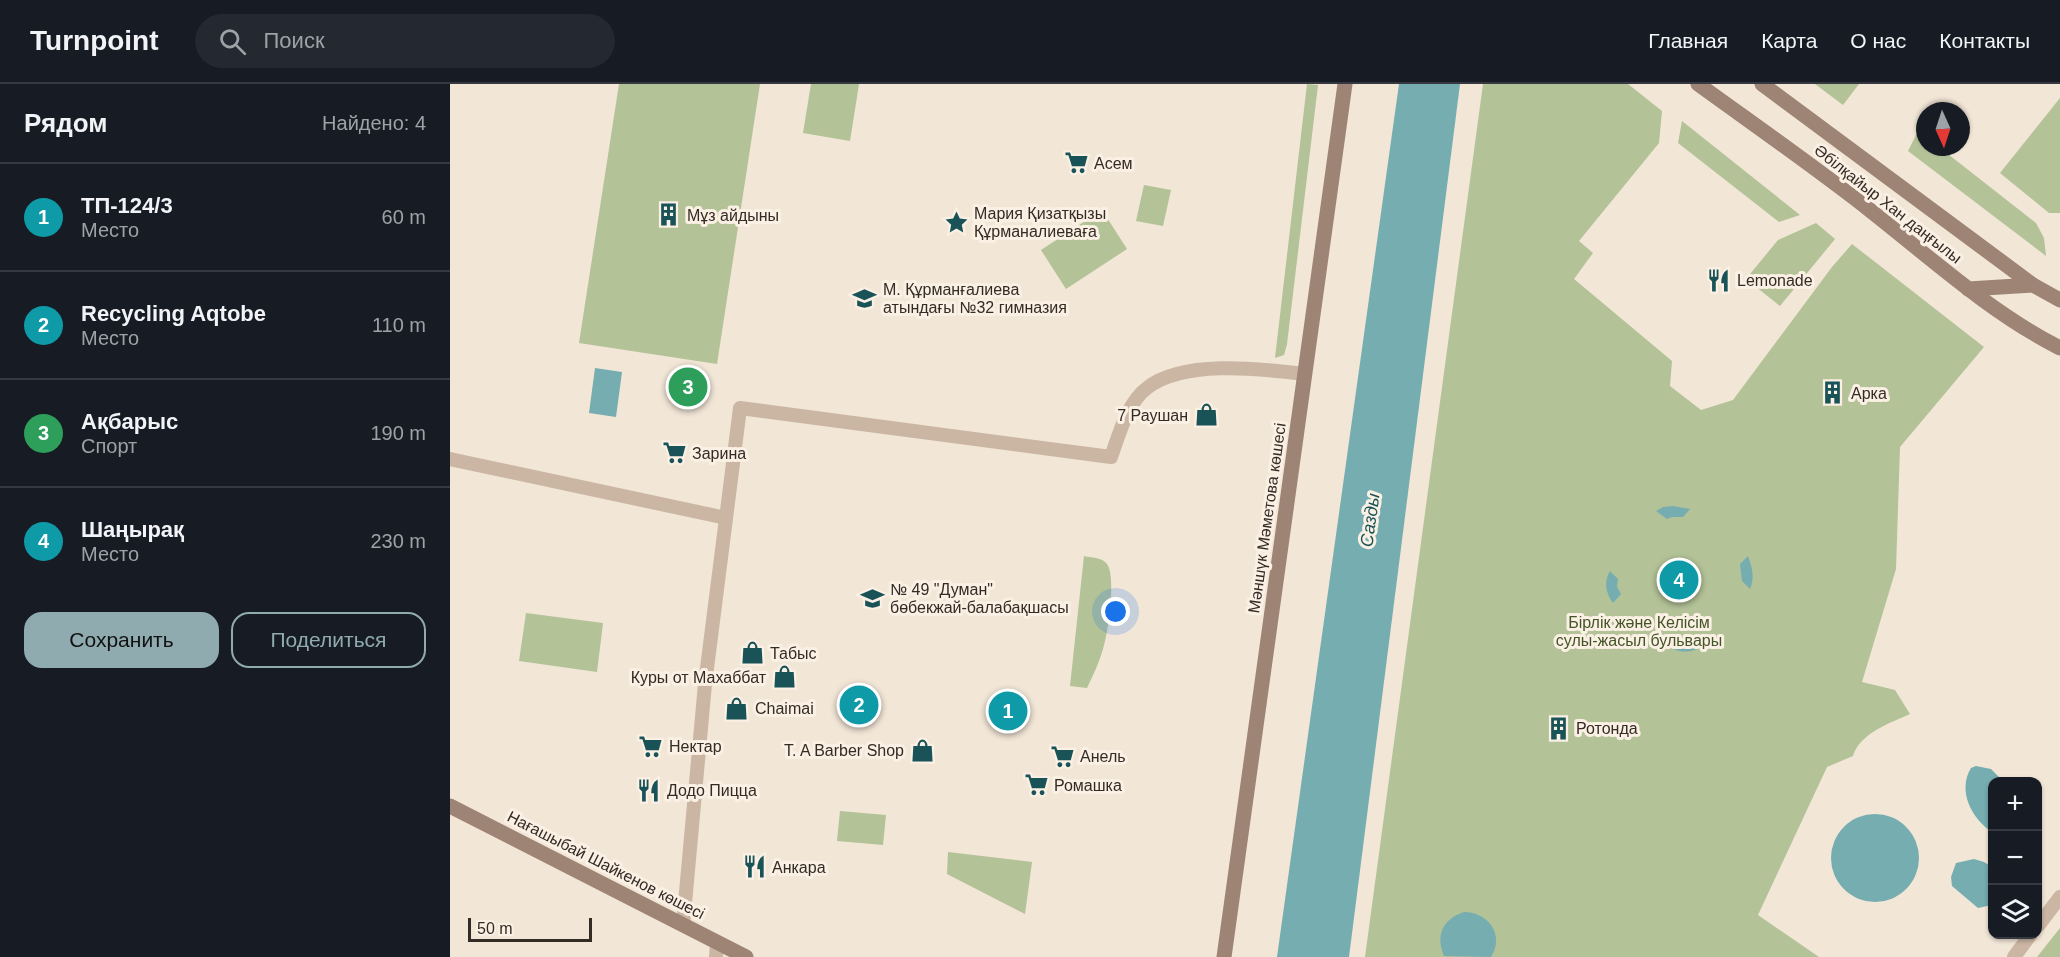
<!DOCTYPE html>
<html lang="ru">
<meta charset="utf-8">
<style>
body{margin:0;font-family:Helvetica,sans-serif;background:#242831;color:#f1f3f6}
.controls{position:absolute;right:18px;bottom:18px;display:grid;overflow:hidden;border-radius:12px;box-shadow:0 2px 4px #0004}
.controls button{width:54px;height:54px;display:grid;place-items:center;padding:0;border:0;border-bottom:2px solid #363941;background:#171b24;color:#f1f3f6;font:30px sans-serif}
.compass{position:absolute;left:1466px;top:18px;width:54px;height:54px;border-radius:50%;background:#171b24;box-shadow:0 2px 4px #0004;rotate:177deg}
.scale{position:absolute;left:18px;bottom:15px;width:124px;box-sizing:border-box;padding-left:6px;border:3px solid #352b25;border-top:0;font-size:16px;line-height:21px;white-space:nowrap;color:#352b25;-webkit-text-stroke:4px #faf0e4;paint-order:stroke}
.you{position:absolute;left:666px;top:528px;width:21px;height:21px;margin:-15px;border:4px solid #fff;border-radius:50%;background:#1a73e8;box-shadow:0 0 0 9px #1a73e833}
.badge{display:grid;place-items:center;width:39px;height:39px;border-radius:50%;background:#90abaf;color:#fff;font-size:20px;font-weight:700}
.pin{position:absolute;translate:-50% -50%;border:3px solid #fff;box-shadow:0 2px 6px #0006}
.list{margin:0;padding:0;list-style:none}
h2{display:flex;justify-content:space-between;align-items:center;height:78px;margin:0;padding:0 24px;font-size:26px}
h2 small{font-size:20px;font-weight:400;color:#9ea1a6}
.list li{display:grid;grid-template-columns:39px 1fr auto;gap:18px;align-items:center;box-sizing:border-box;height:108px;padding:0 24px;border-top:2px solid #363941}
.list b{display:block;font-size:22px;white-space:nowrap}
.list p{margin:0;font-size:20px;white-space:nowrap;color:#9ea1a6}
.list em{font-size:20px;font-style:normal;color:#9ea1a6}
.actions{display:flex;gap:12px;padding:18px 24px}
.actions a{flex:1;padding:14px 0;border:2px solid #90abaf;border-radius:18px;text-align:center;font-size:21px;color:#90abaf}
.actions .main{background:#90abaf;color:#111}
.icon{flex:none;width:33px;height:33px;fill:none;stroke:currentColor;stroke-width:2;stroke-linecap:round;stroke-linejoin:round}
.map{position:relative;flex:none;width:1610px;height:873px;overflow:hidden}
header{display:flex;align-items:center;gap:36px;box-sizing:border-box;height:84px;padding:0 30px;background:#171b24;border-bottom:2px solid #363941}
header strong{font-size:28px}
nav{display:flex;gap:33px;margin-inline-start:auto;font-size:21px}
.search{width:420px;height:54px;background:#242831;display:flex;align-items:center;gap:15px;box-sizing:border-box;padding:0 21px;border-radius:33px;color:#9ea1a6;font-size:22px}
main{display:flex}
aside{flex:1;background:#171b24}
.map>svg:first-child{display:block}
.green{fill:#b3c297}
.water{fill:#75adb1}
.lines{fill:none;stroke-linecap:round;stroke-linejoin:round}
.street{stroke:#cbb6a3;stroke-width:14}
.secondary{stroke:#9e8474;stroke-width:15}
.labels{text-anchor:middle;dominant-baseline:central;stroke-width:6;stroke-linejoin:round;paint-order:stroke}
.poi-label{font-size:16px;fill:#352b25;stroke:#faf0e4;text-anchor:start}
.street-label{font-size:16px;fill:#352b25;stroke:#faf0e4}
.park-label{font-size:16px;fill:#445428;stroke:#faf0e4}
.water-label{font-size:18px;font-style:italic;fill:#195358;stroke:#faf0e4}
</style>
<header>
<strong>Turnpoint</strong>
<div class="search"><svg class="icon" aria-label="search" viewBox="0 0 24 24"><circle cx="10" cy="10" r="6"/><path d="M15 15l6 6"/></svg>Поиск</div>
<nav><a>Главная</a><a>Карта</a><a>О нас</a><a>Контакты</a></nav>
</header>
<main>
<aside>
<h2>Рядом<small>Найдено: 4</small></h2>
<ul class="list">
<li><span class="badge" style="background:#0f9aa8">1</span><div><b>ТП-124/3</b><p>Место</p></div><em>60 m</em></li>
<li><span class="badge" style="background:#0f9aa8">2</span><div><b>Recycling Aqtobe</b><p>Место</p></div><em>110 m</em></li>
<li><span class="badge" style="background:#2e9e5b">3</span><div><b>Ақбарыс</b><p>Спорт</p></div><em>190 m</em></li>
<li><span class="badge" style="background:#0f9aa8">4</span><div><b>Шаңырақ</b><p>Место</p></div><em>230 m</em></li>
</ul>
<div class="actions"><a class="main">Сохранить</a><a>Поделиться</a></div>
</aside>
<div class="map">
<svg width="1610" height="873" viewBox="0 0 1610 873">
<rect width="100%" height="100%" fill="#f2e6d7"/>
<g class="green">
<polygon points="169,0 310,0 267,280 129,259"/>
<polygon points="361,0 409,0 400,57 353,49"/>
<polygon points="857,0 868,1 837,260 834,271 825,274"/>
<path d="M1033,0H1178L1212,27L1209,59L1129,157L1143,169L1124,195L1222,277L1220,302L1251,326L1283,316L1382,183L1402,160L1534,263L1450,363L1446,485L1412,598L1445,606L1460,630C1440,639 1410,649 1403,672L1377,683L1308,831L1369,873H915Z"/>
<polygon points="1365,0 1409,0 1393,21"/>
<polygon points="1610,14 1610,129 1599,129 1550,89"/>
<polygon points="1232,37 1350,131 1329,138 1228,59"/>
<polygon points="1468,47 1475,52 1475,63 1489,63 1586,139 1594,154 1596,172 1458,67"/>
<polygon points="694,101 721,106 713,142 686,137"/>
<polygon points="652,126 677,165 616,205 591,166"/>
<polygon points="1366,139 1385,155 1330,222 1296,195 1328,156"/>
<path d="M634,472C641,474 651,473 656,479C667,489 658,551 653,565C649,579 643,591 637,604L620,602Z"/>
<polygon points="76,529 153,539 147,588 69,577"/>
<polygon points="390,727 436,731 433,761 387,757"/>
<polygon points="498,768 582,778 575,830 497,790"/>
<polygon points="1610,844 1610,873 1587,873"/>
</g>
<g class="water">
<polygon points="949,0 1010,0 899,873 827,873"/>
<polygon points="145,284 172,288 166,333 139,329"/>
<polygon points="1223,422 1240,425 1233,433 1222,433 1217,435 1206,427 1213,423"/>
<path d="M1298,472C1302,483 1305,494 1300,505L1292,497L1290,480Z"/>
<polygon points="1240,483 1242,506 1219,508 1218,485"/>
<path d="M1160,487L1168,495L1167,503L1171,510L1163,519C1155,508 1154,497 1160,487Z"/>
<path d="M1245,554L1253,562C1244,568 1232,570 1222,564L1229,555L1238,557Z"/>
<path d="M1526,682L1541,685L1553,697L1542,698V748C1522,735 1507,707 1521,684Z"/>
<circle cx="1425" cy="774" r="44"/>
<polygon points="1524,775 1534,778 1542,783 1542,821 1528,824 1502,802 1501,793 1506,779"/>
<path d="M1014,828C1038,828 1055,851 1041,873L994,872C985,851 993,835 1014,828Z"/>
</g>
<g class="lines">
<g class="street">
<polyline points="0,375 276,434"/>
<path d="M233,841L255,600L290,324L661,373C669,351 677,319 697,304C734,275 811,285 855,290"/>
<polyline points="1588,842 1610,813"/>
<polyline points="266,873 267,858"/>
<polyline points="1564,873 1581,850"/>
</g>
<g class="secondary">
<path d="M1248,0C1306,42 1365,83 1421,127C1482,175 1541,229 1610,264"/>
<polyline points="1312,0 1583,201 1610,216"/>
<polyline points="1518,205 1583,201"/>
<polyline points="0,722 296,873"/>
<polyline points="774,873 895,0"/>
</g>
</g>
<defs>
<symbol id="supermarket-bare" viewBox="-9 -9 18 18"><path d="M-6-5.5h2.5l.6 2H6L4.5 2H-2.5L-4.4-4H-6ZM-1.5 3.2a1.3 1.3 0 1 0 .1 0ZM3 3.2a1.3 1.3 0 1 0 .1 0Z" fill="#195358" stroke="#faf0e4" stroke-width="2.5" paint-order="stroke"/></symbol>
<symbol id="building-bare" viewBox="-9 -9 18 18"><path d="M-4-6H4V6H1V3H-1V6H-4ZM-2.5-4.3h1.7v1.8h-1.7ZM.8-4.3h1.7v1.8H.8ZM-2.5-1h1.7V.8h-1.7ZM.8-1h1.7V.8H.8Z" fill="#195358" stroke="#faf0e4" stroke-width="2.5" paint-order="stroke"/></symbol>
<symbol id="sight-bare" viewBox="-9 -9 18 18"><path d="M0-6L1.8-2.2L6-1.7L2.9 1.2L3.7 5.4L0 3.3L-3.7 5.4L-2.9 1.2L-6-1.7L-1.8-2.2Z" fill="#195358" stroke="#faf0e4" stroke-width="2.5" paint-order="stroke"/></symbol>
<symbol id="restaurant-bare" viewBox="-9 -9 18 18"><path d="M-5-6h1v4h1v-4h1v4h1v-4h1v5L-1.5 .5V6h-2V.5L-5-1ZM5-6V6H3V1.5H1.5Q1.5-4 5-6Z" fill="#195358" stroke="#faf0e4" stroke-width="2.5" paint-order="stroke"/></symbol>
<symbol id="school-bare" viewBox="-9 -9 18 18"><path d="M0-5L7-2L0 1L-7-2ZM-4 1L0 2.5L4 1V4Q0 6-4 4Z" fill="#195358" stroke="#faf0e4" stroke-width="2.5" paint-order="stroke"/></symbol>
<symbol id="shop-bare" viewBox="-9 -9 18 18"><path d="M-5-2.5h2.3a2.7 3.5 0 0 1 5.4 0H5L5.5 6h-11ZM-1.5-2.5h3a1.5 2.3 0 0 0-3 0Z" fill="#195358" stroke="#faf0e4" stroke-width="2.5" paint-order="stroke"/></symbol>
</defs>
<g fill-rule="evenodd">
<use href="#supermarket-bare" x="610" y="62" width="33" height="33"/>
<use href="#building-bare" x="202" y="114" width="33" height="33"/>
<use href="#sight-bare" x="490" y="122" width="33" height="33"/>
<use href="#restaurant-bare" x="1252" y="180" width="33" height="33"/>
<use href="#school-bare" x="398" y="198" width="33" height="33"/>
<use href="#building-bare" x="1366" y="292" width="33" height="33"/>
<use href="#shop-bare" x="740" y="314" width="33" height="33"/>
<use href="#supermarket-bare" x="208" y="352" width="33" height="33"/>
<use href="#school-bare" x="406" y="498" width="33" height="33"/>
<use href="#shop-bare" x="286" y="552" width="33" height="33"/>
<use href="#shop-bare" x="318" y="576" width="33" height="33"/>
<use href="#shop-bare" x="270" y="608" width="33" height="33"/>
<use href="#building-bare" x="1092" y="628" width="33" height="33"/>
<use href="#supermarket-bare" x="184" y="646" width="33" height="33"/>
<use href="#shop-bare" x="456" y="650" width="33" height="33"/>
<use href="#supermarket-bare" x="596" y="656" width="33" height="33"/>
<use href="#supermarket-bare" x="570" y="684" width="33" height="33"/>
<use href="#restaurant-bare" x="182" y="690" width="33" height="33"/>
<use href="#restaurant-bare" x="288" y="766" width="33" height="33"/>
</g>
<g class="labels">
<g class="poi-label">
<text x="644" y="79">Асем</text>
<text x="524" y="129">Мария Қизатқызы<tspan x="524" dy="18">Құрманалиеваға</tspan></text>
<text x="237" y="131">Мұз айдыны</text>
<text x="1287" y="196">Lemonade</text>
<text x="433" y="205">М. Құрманғалиева<tspan x="433" dy="18">атындағы №32 гимназия</tspan></text>
<text x="1401" y="309">Арка</text>
<text x="738" y="331" text-anchor="end">7 Раушан</text>
<text x="242" y="369">Зарина</text>
<text x="440" y="505">№ 49 "Думан"<tspan x="440" dy="18">бөбекжай-балабақшасы</tspan></text>
<text x="320" y="569">Табыс</text>
<text x="316" y="593" text-anchor="end">Куры от Махаббат</text>
<text x="305" y="624">Chaimai</text>
<text x="1126" y="644">Ротонда</text>
<text x="219" y="662">Нектар</text>
<text x="454" y="666" text-anchor="end">T. A Barber Shop</text>
<text x="630" y="672">Анель</text>
<text x="604" y="701">Ромашка</text>
<text x="217" y="706">Додо Пицца</text>
<text x="322" y="783">Анкара</text>
</g>
<g class="street-label">
<text transform="translate(1438 120) rotate(38)">Әбілқайыр Хан даңғылы</text>
<text transform="translate(817 434) rotate(-82)">Мәншүк Мәметова көшесі</text>
<text transform="translate(156 781) rotate(27)">Нағашыбай Шайкенов көшесі</text>
</g>
<g class="park-label">
<text x="1189" y="538">Бірлік және Келісім<tspan x="1189" dy="18">сулы-жасыл бульвары</tspan></text>
</g>
<g class="water-label">
<text transform="translate(920 436) rotate(-82)">Сазды</text>
</g>
</g>
</svg>
<div class="controls">
<button>+</button>
<button>−</button>
<button><svg class="icon" aria-label="layers" viewBox="0 0 24 24"><path d="M12 4l9 5-9 5-9-5zM3 14l9 5 9-5"/></svg></button>
</div>
<svg class="compass" viewBox="-18 -18 36 36"><path d="M0-13l5 13h-10z" fill="#e53935"/><path d="M0 13l5-13h-10z" fill="#9ea1a6"/></svg>
<div class="scale">50 m</div>
<div class="you"></div>
<div class="pin badge" style="left:558px;top:627px;background:#0f9aa8">1</div>
<div class="pin badge" style="left:409px;top:621px;background:#0f9aa8">2</div>
<div class="pin badge" style="left:238px;top:303px;background:#2e9e5b">3</div>
<div class="pin badge" style="left:1229px;top:496px;background:#0f9aa8">4</div>
</div>
</main>
